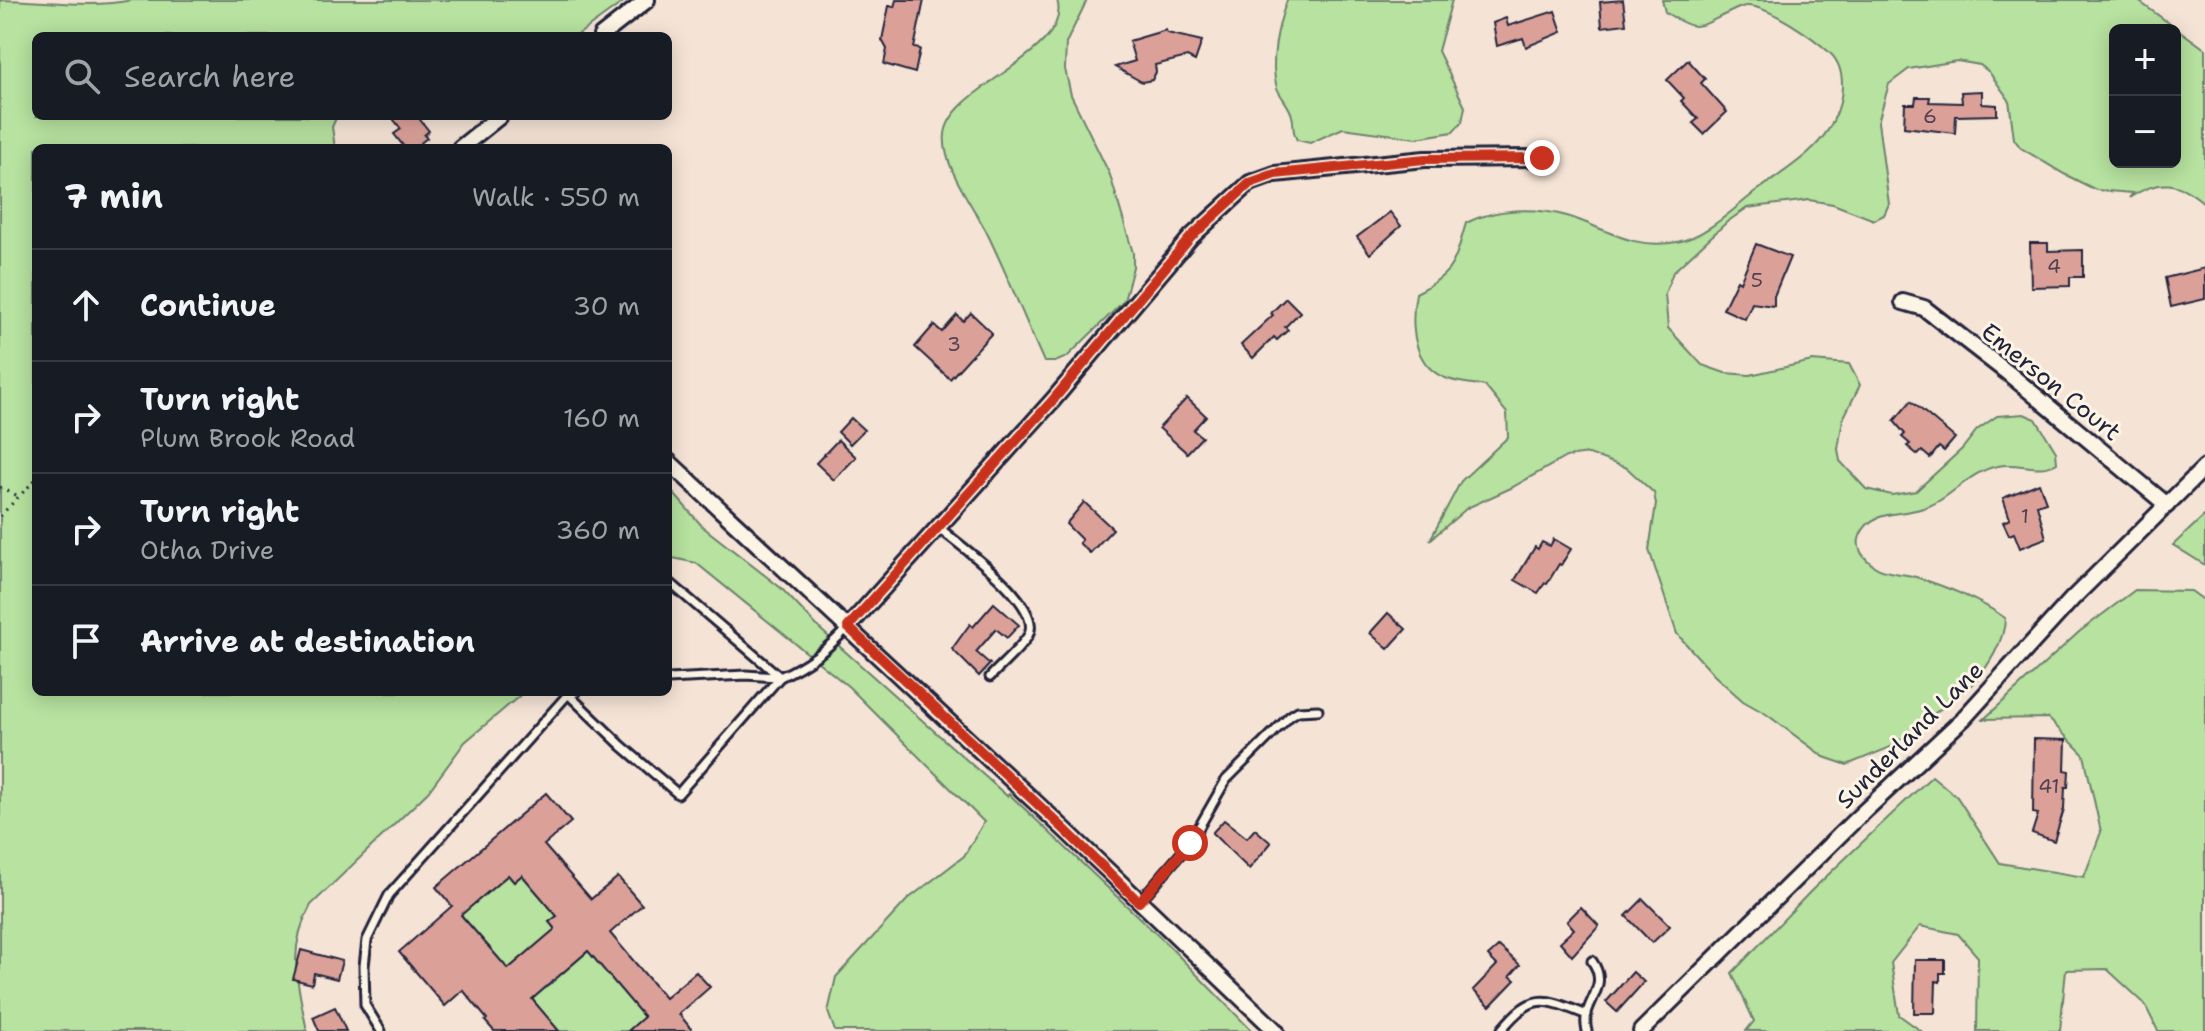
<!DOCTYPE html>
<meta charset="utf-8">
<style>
body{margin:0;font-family:"Shantell Sans",sans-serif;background:#242831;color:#f1f3f6}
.controls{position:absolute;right:24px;top:24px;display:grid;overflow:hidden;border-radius:12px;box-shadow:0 4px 20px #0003}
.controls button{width:72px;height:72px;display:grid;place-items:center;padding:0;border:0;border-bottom:2px solid #363941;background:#171b24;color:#f1f3f6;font:40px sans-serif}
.stop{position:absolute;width:24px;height:24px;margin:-18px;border:6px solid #c8321e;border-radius:50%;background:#fff}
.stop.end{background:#c8321e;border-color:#fff;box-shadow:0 2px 8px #0008}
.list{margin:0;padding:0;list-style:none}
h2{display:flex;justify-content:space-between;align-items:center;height:104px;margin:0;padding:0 32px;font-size:34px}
h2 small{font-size:26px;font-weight:400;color:#9ea1a6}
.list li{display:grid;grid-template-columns:52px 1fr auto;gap:24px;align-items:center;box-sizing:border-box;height:112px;padding:0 32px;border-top:2px solid #363941}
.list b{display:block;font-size:30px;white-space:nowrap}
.list p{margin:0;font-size:26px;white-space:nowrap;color:#9ea1a6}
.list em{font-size:26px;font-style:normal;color:#9ea1a6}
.icon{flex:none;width:44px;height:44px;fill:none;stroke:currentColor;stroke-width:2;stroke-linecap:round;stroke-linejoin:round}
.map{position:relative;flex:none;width:2205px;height:1031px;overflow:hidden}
.search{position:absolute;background:#171b24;box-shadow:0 4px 20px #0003;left:32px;top:32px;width:640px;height:88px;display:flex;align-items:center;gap:20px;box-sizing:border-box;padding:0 28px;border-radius:12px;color:#9ea1a6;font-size:30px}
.panel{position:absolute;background:#171b24;box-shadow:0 4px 20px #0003;left:32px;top:144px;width:640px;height:552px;border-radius:12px}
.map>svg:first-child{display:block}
.green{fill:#b7e29f;stroke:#6c826d;stroke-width:2;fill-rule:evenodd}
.building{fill:#dba199;stroke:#22223b;stroke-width:2;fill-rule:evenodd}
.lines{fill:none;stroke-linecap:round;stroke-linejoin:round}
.lane-casing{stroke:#22223b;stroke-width:13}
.street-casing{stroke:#22223b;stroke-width:20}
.path{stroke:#22223b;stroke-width:3;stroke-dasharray:2 6;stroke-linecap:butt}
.lane{stroke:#fcf5e5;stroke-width:7}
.street{stroke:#fcf5e5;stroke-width:14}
.route{stroke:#c8321e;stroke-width:10}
.labels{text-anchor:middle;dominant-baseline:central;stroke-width:6;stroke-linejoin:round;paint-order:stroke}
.number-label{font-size:20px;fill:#504252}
.street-label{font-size:24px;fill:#22223b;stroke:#fcf5e5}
</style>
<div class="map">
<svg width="2205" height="1031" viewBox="0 0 2205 1031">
<rect width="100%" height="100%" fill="#f5e4d6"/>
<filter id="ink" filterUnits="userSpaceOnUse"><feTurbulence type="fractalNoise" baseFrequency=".0125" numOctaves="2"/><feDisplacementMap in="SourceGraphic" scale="16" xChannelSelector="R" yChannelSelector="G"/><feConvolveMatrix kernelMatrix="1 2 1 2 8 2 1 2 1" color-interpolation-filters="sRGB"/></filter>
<g filter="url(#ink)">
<g class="green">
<path d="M0,0C45,0 88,9 132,0H626L576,36H36V116H337L332,127L335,148H36V692H524L465,742L428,792L311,905C286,950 298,984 307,1031H0Z"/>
<path d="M1057,0H1087L1066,43L1065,69L1071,95L1110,175L1133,253V267L1124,301L1067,357L1055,362H1044C1025,320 1008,276 987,233C974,207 941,165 945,134C950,86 1074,53 1057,0Z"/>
<path d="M1287,0H1452L1438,51L1465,107L1462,122L1453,132L1416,138L1343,128L1310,143L1297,140C1291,129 1295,126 1292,116C1290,106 1281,98 1277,88C1269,62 1278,25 1287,0Z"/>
<path d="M1662,0H2137L2205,49V204C2178,180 2159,178 2129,198L2133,193L2096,190L2064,174L2021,148L2014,139L2009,100L1989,72L1980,65L1957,61L1909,69L1889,84L1878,122L1889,204L1884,215L1874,220L1833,204L1809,200L1747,208L1727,222L1673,272L1665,294L1668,328L1702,365L1725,373L1750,375L1812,361L1849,364L1860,385L1843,419L1838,449L1840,461L1866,489L1892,495L1916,491L1962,449L1977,430L1997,416L2024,414L2036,419L2056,452L2057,463C2039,474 2018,461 1998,466C1970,471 1952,497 1929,506C1906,517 1871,507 1860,536C1855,549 1864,558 1874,566C1885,574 1903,573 1916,577C1946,587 1979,599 2005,618C2005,640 1988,667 1974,683L1891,747L1847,765L1824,757L1766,714L1743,701L1715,676L1677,634L1649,550L1656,504L1654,493L1627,468L1589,454L1566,457L1511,488L1467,508L1430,540L1461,481L1508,437L1507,413L1485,386C1474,384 1459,383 1448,379C1412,367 1410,325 1416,293C1455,273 1454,263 1466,223C1495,208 1535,207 1567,216C1607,228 1629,250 1677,242C1706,237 1735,207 1758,190C1784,171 1819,151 1833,121C1843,102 1848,70 1830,53C1814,38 1769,6 1747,6C1741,6 1735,10 1730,12C1697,28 1697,33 1665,12ZM2115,30H2175V162H2115Z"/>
<polygon points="668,487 703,527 781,588 820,629 1007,796 1009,794 1168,945 1252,1031 835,1031 828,1012 836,977 908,899 964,856 984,822 849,687 696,563 668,557"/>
<polygon points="2204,516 2205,517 2205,565 2173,545"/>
<polygon points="2135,590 2191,591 2205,601 2205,1031 2158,1031 2144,1003 2107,969 2066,970 2060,1031 1977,1031 1978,957 1958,934 1920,926 1891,963 1899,1015 1921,1031 1746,1031 1754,1021 1732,973 1811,891 1932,776 1957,797 2000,863 2084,877 2101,832 2084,755 2048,718 1984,719 2079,632"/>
<polygon points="508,875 514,882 522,875 557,916 549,922 555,929 489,985 499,959 461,915"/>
<polygon points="600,941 644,1017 628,1031 559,1031 541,1010 514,1015"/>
</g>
<g class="building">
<polygon points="896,0 924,0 914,48 920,49 915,73 884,64 887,49 882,40 883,35 889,6 894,7"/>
<polygon points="1623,0 1626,24 1602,27 1600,2"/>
<polygon points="1555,11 1562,32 1526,47 1523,38 1497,46 1493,23 1506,18 1508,26"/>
<polygon points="1166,30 1167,33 1202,41 1195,61 1187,57 1155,65 1156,72 1152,80 1142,82 1115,67 1135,61 1129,41"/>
<polygon points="1688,60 1705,79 1701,83 1727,112 1704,134 1693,123 1698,119 1681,101 1684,98 1667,80"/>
<polygon points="1982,91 1982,104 1997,105 1997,115 1956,116 1955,133 1904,127 1905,104 1915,104 1916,97 1930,97 1929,102 1962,103 1961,92"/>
<polygon points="391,116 417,116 429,131 424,135 427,138 414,148 405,148 394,134 401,129"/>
<polygon points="1390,212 1401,226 1370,254 1357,237"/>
<polygon points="2030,243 2048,243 2048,251 2083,250 2083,277 2070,277 2070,286 2031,287"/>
<polygon points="1756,244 1790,257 1774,296 1774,306 1752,303 1745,319 1723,309 1737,280 1740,282"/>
<polygon points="2205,268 2205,299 2171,307 2165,278"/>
<polygon points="1286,298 1300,312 1285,327 1288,330 1277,340 1274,337 1253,358 1241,345 1273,315 1271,313"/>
<polygon points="971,313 992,333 950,379 915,347 934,325 942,332 957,315 963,321"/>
<polygon points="1187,398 1206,416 1193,430 1202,437 1187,453 1159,428"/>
<polygon points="1911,401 1955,438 1944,451 1939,447 1930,458 1922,451 1918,455 1907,446 1910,444 1902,437 1905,434 1894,421"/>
<polygon points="851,418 864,430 850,444 838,432"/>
<polygon points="838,440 856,457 834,480 816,463"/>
<polygon points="2039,483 2046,502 2037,505 2046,538 2020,548 2014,533 2009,535 2003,522 2010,519 2003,498"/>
<polygon points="1084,502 1113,529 1090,553 1079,543 1082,540 1066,524"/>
<polygon points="1554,539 1571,549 1561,565 1559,564 1547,584 1545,583 1538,593 1515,580 1535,547 1538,549 1542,542 1550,546"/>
<polygon points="994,603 1019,625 1007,638 996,629 976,652 990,664 979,676 952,649 970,624 973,627"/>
<polygon points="1388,613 1406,629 1388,649 1370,633"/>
<polygon points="2034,739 2066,740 2065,770 2069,771 2068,787 2065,787 2064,809 2054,841 2032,833 2038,814 2033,813"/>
<path d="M546,793L571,822L544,845L591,899L618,877L642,905L610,933L665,998L696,972L710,987L679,1014L693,1031H628L644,1017L588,951L532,999L559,1031H494L485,1021L487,1019L463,990L445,1006L399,952L452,906L436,887ZM508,875L514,882L522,875L557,916L549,922L555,929L508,969L461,915Z"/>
<polygon points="1224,820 1247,838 1255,829 1271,843 1249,869 1212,833"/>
<polygon points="1643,899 1670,926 1652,943 1626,916"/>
<polygon points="1581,907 1599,926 1572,956 1560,942 1574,929 1567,921"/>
<polygon points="1499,946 1520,965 1510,976 1515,980 1490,1006 1473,990 1497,965 1488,956"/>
<polygon points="301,950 342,961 337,979 314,973 312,984 293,979"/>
<polygon points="1915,960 1945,960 1945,973 1940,973 1940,982 1936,981 1935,1013 1914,1013"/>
<polygon points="1633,972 1644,982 1617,1012 1606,1002"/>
<polygon points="335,1007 346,1031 319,1031 313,1017"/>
</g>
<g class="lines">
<defs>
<g id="lane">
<path d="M938,527C959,545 1046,605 1028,636C1019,650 1002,664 990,677"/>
<path d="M668,581L780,677C808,664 827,650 848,627"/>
<polyline points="668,679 746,675 778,677"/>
<polyline points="576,692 568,694 622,746 678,794 780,677"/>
<polyline points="1139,902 1190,843 1226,780 1290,716 1298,711 1318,710"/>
<path d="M1502,1029C1534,991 1544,998 1587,1015"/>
<polyline points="381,1031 365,1005 364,966 367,940 389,895 570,692"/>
<path d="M1587,1031C1579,1003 1612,989 1592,961"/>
</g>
<g id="street">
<polyline points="601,36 647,0"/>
<polyline points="460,148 500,116"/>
<polyline points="1903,302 1924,308 2008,373 2167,505"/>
<polyline points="668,461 1061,826 1276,1031"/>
<polyline points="848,627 1053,400 1191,237 1250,183 1275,174 1425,159 1542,158"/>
<polyline points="1641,1031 1855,820 1963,719 2072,599 2205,467"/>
</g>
</defs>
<use href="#lane" class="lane-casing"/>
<use href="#street" class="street-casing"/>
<g class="path">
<polyline points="0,487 20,497"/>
<polyline points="0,516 36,479"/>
</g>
<use href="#lane" class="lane"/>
<use href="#street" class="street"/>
</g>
</g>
<g class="lines" filter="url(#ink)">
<polyline class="route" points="1190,843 1139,902 1061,826 848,627 1053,400 1191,237 1250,183 1275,174 1425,159 1542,158"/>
</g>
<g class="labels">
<g class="number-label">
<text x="1930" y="116">6</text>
<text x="2054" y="266">4</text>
<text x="1757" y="280">5</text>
<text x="954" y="344">3</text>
<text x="2025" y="516">1</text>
<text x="2049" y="786">41</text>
</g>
<g class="street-label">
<text transform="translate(2051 382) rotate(39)">Emerson Court</text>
<text transform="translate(1910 735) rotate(-45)">Sunderland Lane</text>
</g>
</g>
</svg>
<div class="controls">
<button>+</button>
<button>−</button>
</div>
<div class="stop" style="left:1190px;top:843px"></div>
<div class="stop end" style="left:1542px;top:158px"></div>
<div class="search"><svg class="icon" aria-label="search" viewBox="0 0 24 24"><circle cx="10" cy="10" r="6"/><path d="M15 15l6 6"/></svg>Search here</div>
<section class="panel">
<h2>7 min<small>Walk · 550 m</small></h2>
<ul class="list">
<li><svg class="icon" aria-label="ahead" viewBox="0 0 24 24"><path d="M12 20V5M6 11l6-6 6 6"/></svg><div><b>Continue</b></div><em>30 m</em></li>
<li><svg class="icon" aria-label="right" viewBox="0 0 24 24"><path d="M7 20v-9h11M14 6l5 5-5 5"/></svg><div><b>Turn right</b><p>Plum Brook Road</p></div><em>160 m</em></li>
<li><svg class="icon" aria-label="right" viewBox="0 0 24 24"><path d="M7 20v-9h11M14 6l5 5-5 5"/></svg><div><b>Turn right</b><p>Otha Drive</p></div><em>360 m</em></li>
<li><svg class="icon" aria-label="arrive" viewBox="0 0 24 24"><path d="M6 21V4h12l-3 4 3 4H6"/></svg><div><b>Arrive at destination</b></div></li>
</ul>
</section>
</div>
